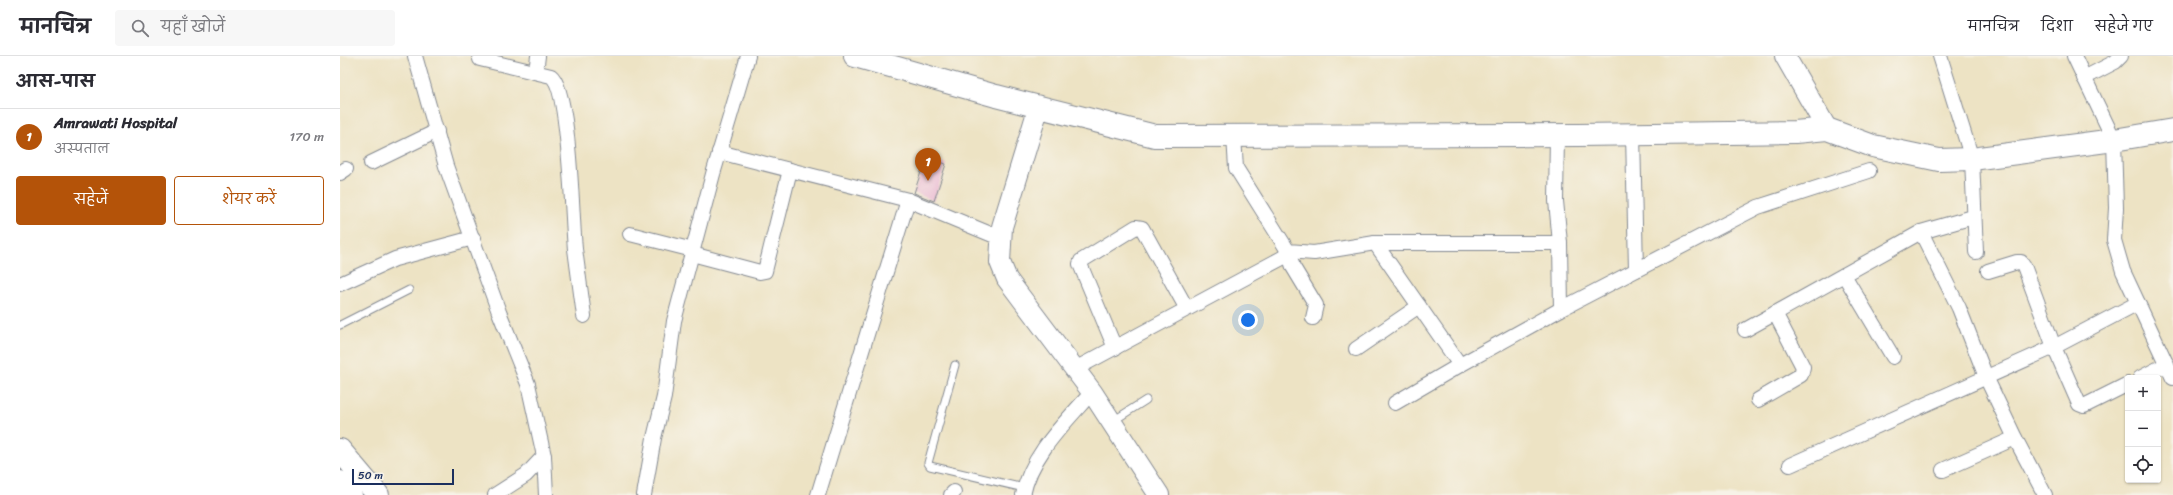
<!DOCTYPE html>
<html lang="hi">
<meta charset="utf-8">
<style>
body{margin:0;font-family:Sriracha,"Playpen Sans Deva",sans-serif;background:#f7f7f7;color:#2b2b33}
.controls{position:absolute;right:12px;bottom:12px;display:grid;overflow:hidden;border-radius:4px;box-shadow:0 1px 3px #0004}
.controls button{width:36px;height:36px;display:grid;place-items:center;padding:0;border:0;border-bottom:1px solid #e1e1e2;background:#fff;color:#2b2b33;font:20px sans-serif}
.scale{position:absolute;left:12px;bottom:10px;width:102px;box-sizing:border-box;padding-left:4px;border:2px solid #1b2f5e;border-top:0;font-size:11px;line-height:14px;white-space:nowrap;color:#1b2f5e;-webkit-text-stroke:3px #f7f3e8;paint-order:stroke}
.you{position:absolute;left:908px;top:264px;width:14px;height:14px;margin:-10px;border:3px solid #fff;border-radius:50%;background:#1a73e8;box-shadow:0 0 0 6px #1a73e833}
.badge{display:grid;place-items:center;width:26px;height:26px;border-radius:50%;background:#b45309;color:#fff;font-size:13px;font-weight:700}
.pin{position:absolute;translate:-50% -33px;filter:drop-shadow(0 1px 2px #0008)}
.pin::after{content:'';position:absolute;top:21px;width:14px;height:12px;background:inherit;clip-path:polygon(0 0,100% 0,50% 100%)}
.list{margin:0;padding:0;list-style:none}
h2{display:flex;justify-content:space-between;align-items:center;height:52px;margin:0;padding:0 16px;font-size:17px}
h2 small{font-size:13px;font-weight:400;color:#7c7c81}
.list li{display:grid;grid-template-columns:26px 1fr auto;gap:12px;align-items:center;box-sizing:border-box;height:56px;padding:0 16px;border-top:1px solid #e1e1e2}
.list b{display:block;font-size:15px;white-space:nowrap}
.list p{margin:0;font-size:13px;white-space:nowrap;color:#7c7c81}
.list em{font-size:13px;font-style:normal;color:#7c7c81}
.actions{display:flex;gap:8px;padding:12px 16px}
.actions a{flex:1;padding:9px 0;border:1px solid #b45309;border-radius:4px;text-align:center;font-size:14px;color:#b45309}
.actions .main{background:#b45309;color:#fff}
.icon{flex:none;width:22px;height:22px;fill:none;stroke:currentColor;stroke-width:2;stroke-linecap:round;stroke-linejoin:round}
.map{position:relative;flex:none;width:1833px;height:439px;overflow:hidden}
header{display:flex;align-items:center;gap:24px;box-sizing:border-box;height:56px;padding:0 20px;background:#fff;border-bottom:1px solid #e1e1e2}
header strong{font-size:19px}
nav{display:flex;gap:22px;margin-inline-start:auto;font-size:14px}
.search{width:280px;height:36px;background:#f7f7f7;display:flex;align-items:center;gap:10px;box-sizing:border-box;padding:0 14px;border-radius:4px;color:#7c7c81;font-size:15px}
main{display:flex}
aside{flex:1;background:#fff}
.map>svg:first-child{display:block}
.building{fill:#e7aacd}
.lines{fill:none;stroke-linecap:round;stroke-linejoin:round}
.service-casing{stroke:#848991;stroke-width:9}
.minor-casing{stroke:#848991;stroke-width:16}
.secondary-casing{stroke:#848991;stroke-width:22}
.primary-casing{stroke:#848991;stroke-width:24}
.service{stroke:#fff;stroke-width:7}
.minor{stroke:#fff;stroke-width:14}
.secondary{stroke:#fff;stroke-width:20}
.primary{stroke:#fff;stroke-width:22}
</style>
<header>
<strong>मानचित्र</strong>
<div class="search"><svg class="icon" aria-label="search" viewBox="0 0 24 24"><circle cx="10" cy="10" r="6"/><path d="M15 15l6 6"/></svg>यहाँ खोजें</div>
<nav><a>मानचित्र</a><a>दिशा</a><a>सहेजे गए</a></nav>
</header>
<main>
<aside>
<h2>आस-पास<small></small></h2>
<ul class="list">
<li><span class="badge">1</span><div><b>Amrawati Hospital</b><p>अस्पताल</p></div><em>170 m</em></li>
</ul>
<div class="actions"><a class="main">सहेजें</a><a>शेयर करें</a></div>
</aside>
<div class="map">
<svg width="1833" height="439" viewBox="0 0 1833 439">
<rect width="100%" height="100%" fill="#f7f3e8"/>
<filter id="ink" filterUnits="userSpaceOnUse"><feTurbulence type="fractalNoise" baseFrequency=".025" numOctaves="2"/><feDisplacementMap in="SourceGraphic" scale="8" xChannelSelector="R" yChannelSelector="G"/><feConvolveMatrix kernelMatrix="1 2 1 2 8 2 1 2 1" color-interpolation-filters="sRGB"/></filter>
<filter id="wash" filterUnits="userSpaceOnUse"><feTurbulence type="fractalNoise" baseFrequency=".012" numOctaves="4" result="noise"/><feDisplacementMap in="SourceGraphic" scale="16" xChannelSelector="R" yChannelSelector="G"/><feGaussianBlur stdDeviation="0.9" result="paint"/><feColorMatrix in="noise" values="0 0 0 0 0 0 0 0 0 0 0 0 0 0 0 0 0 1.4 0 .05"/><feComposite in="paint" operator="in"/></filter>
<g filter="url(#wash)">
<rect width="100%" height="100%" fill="#ede3c4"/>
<g id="blocks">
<polygon class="building" points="586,101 606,108 594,145 574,137"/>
</g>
</g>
<g filter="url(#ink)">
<use href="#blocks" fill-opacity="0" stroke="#848991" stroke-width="1"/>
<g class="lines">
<defs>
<g id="service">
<polyline points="0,269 69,234"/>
<polyline points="615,309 588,407 590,410 684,432"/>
<polyline points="773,365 806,344"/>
</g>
<g id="minor">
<polyline points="75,0 106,110 159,256 188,328 204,400 206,439"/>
<polyline points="1600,0 1632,103 1636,196"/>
<polyline points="1734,0 1774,84 1776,152 1774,184 1783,215 1833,322"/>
<path d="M140,3L211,20C230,33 232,165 235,193C238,215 241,238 244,260"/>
<polyline points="196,16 198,0"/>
<polyline points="1744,22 1775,6 1781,0"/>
<polyline points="1293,78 1296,214"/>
<polyline points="1217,79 1216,145 1220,187 1221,253"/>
<polyline points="894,80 896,112 948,195 974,197 1035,187 1120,309 1221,253 1418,151 1529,115"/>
<polyline points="379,96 568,144 660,182"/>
<polyline points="31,107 97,75"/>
<polyline points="0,117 6,113"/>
<polyline points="1581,176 1619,252 1646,321 1675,382"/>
<polyline points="290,178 353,194"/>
<polyline points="1035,187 1220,187"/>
<polyline points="352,198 420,216 425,215 450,114"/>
<polyline points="1648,215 1677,206 1681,206 1684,210 1714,291 1739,348 1744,350 1788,328"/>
<polyline points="1504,219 1553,301"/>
<polyline points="0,228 55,203 133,182"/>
<polyline points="1405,274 1581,176 1633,161"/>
<polyline points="775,292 740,208 741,205 796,171 802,172 847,253"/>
<polyline points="1016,293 1079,250"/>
<polyline points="735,313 944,201 948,195 953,211 976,249 973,262"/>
<polyline points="1800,322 1827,308"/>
<polyline points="1418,344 1461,319 1463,311 1435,257"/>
<polyline points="1055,347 1120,309"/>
<polyline points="1450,409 1714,291 1798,247"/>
<polyline points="1603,414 1675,382 1705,439"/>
<polyline points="155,439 186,419 204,400"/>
<polyline points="304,439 314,382 324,341 334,265 373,118 408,0"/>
<polyline points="478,439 568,144"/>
<polyline points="611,439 614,436"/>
<path d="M683,439C691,398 726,366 752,336"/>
</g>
<g id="secondary">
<polyline points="1445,0 1487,73"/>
<polyline points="699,50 662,171 660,206 667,223 752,336 819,439"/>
</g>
<g id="primary">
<polyline points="515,0 656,40 815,80 1238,79 1455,76 1487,73 1533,90 1599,104 1632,103 1774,84 1833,74"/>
<polyline points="0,394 38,439"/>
<polyline points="0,426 11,439"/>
</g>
</defs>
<use href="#service" class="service-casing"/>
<use href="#minor" class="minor-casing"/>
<use href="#secondary" class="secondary-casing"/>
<use href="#primary" class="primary-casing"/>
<use href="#service" class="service"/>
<use href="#minor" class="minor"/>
<use href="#secondary" class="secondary"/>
<use href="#primary" class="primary"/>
</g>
</g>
</svg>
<div class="controls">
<button>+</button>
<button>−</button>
<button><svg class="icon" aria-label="locate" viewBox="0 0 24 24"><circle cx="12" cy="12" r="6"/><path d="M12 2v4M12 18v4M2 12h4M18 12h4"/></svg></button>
</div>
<div class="scale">50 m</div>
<div class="you"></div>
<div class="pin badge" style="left:588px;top:125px">1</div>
</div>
</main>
